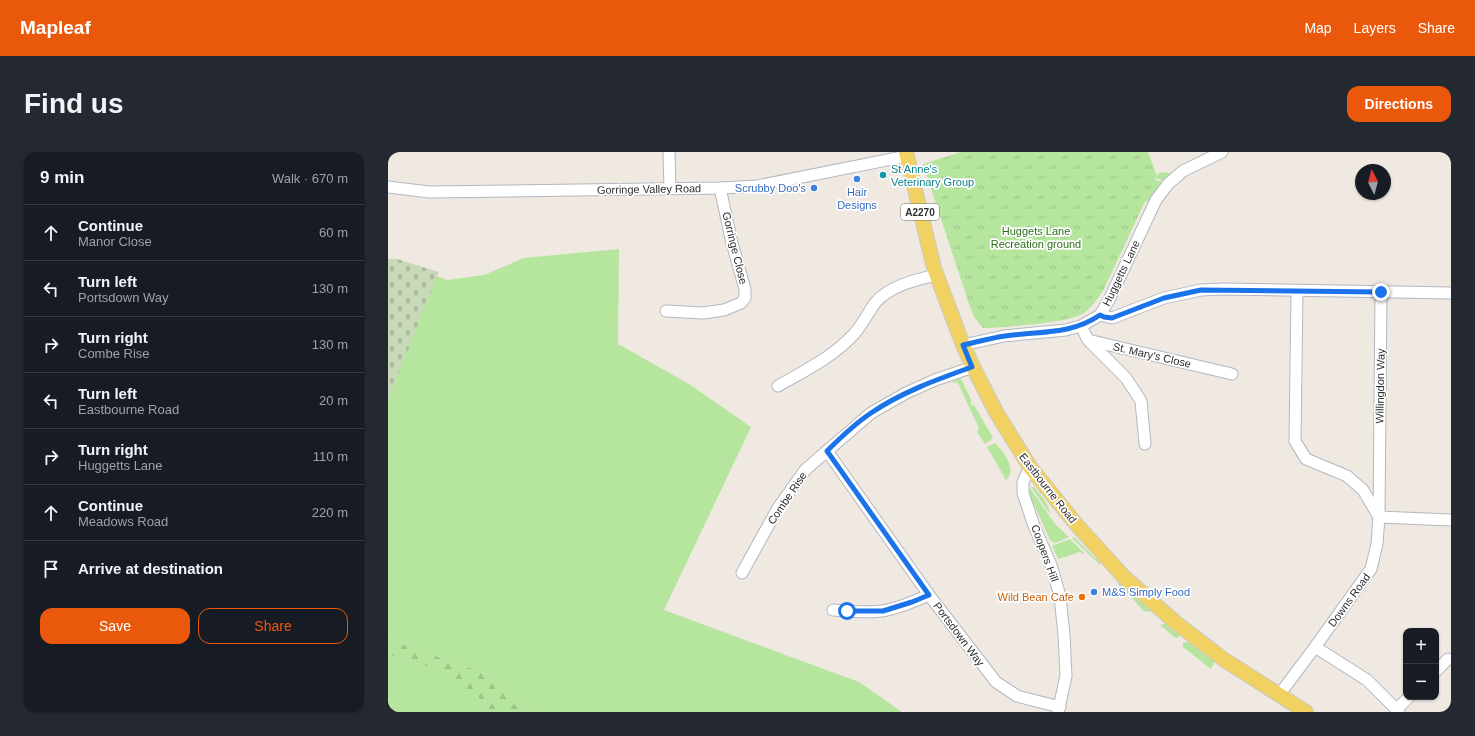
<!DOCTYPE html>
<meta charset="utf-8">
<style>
body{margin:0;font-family:Helvetica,sans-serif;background:#242831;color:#f1f3f6}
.controls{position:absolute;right:12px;bottom:12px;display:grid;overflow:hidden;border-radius:8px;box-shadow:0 1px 3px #0004}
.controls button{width:36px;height:36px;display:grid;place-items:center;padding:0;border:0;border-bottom:1px solid #363941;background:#171b24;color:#f1f3f6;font:20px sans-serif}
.compass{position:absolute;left:967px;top:12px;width:36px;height:36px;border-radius:50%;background:#171b24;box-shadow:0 1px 3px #0004;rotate:354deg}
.stop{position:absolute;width:12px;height:12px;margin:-9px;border:3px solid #1a73e8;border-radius:50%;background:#fff}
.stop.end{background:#1a73e8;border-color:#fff;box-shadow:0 1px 4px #0008}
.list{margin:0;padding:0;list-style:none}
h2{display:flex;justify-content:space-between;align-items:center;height:52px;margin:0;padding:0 16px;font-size:17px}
h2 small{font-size:13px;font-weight:400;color:#9ea1a6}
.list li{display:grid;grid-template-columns:26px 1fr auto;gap:12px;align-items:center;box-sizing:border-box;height:56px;padding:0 16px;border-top:1px solid #363941}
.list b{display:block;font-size:15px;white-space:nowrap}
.list p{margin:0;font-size:13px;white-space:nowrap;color:#9ea1a6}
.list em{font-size:13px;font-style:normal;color:#9ea1a6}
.actions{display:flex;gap:8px;padding:12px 16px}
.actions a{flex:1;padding:9px 0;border:1px solid #ea580c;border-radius:12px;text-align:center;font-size:14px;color:#ea580c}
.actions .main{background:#ea580c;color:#fff}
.icon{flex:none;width:22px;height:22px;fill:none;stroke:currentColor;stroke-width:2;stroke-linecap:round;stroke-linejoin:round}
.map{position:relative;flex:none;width:1063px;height:560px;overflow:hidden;border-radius:12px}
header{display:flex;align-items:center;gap:24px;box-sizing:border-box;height:56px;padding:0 20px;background:#ea580c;color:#fff}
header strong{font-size:19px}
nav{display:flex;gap:22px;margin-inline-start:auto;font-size:14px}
.intro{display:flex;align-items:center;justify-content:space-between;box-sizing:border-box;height:96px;padding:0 24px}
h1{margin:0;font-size:28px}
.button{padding:10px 18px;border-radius:12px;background:#ea580c;color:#fff;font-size:14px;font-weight:700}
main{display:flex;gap:24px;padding:0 24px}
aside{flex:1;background:#171b24;border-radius:12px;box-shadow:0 1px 3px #0004}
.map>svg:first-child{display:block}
.grass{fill:#b6e59e}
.forest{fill:url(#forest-firs)}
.cemetery{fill:url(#cemetery-stones)}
.park{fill:url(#park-tufts)}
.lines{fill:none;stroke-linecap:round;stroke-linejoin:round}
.minor-casing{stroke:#b4b7c1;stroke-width:13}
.major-casing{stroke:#c9c9c9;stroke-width:16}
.minor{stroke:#fff;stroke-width:11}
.major{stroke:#f2d163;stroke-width:14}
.route{stroke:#1a73e8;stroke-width:5}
.culture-dot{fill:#0f9aa8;stroke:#fff;stroke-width:1.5}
.shop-dot{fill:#3f7fe0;stroke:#fff;stroke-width:1.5}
.food-dot{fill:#e8710a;stroke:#fff;stroke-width:1.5}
.labels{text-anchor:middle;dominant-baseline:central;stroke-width:3.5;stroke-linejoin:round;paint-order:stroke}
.shield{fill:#fff;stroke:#6d6d6d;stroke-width:1}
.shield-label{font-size:10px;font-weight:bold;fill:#2e2e2e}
.culture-label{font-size:11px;fill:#0d838f;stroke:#fff;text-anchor:start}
.shop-label{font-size:11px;fill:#366cbe;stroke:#fff;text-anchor:end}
.street-label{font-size:11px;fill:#2e2e2e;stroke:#fff}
.park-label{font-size:11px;fill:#2c6e1b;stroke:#fff}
.food-label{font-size:11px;fill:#c56008;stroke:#fff;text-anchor:end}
</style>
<header>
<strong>Mapleaf</strong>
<nav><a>Map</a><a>Layers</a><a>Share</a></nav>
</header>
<div class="intro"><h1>Find us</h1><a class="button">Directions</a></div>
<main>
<aside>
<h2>9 min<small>Walk · 670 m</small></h2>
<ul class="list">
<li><svg class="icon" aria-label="ahead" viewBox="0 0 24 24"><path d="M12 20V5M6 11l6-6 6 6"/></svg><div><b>Continue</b><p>Manor Close</p></div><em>60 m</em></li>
<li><svg class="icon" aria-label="left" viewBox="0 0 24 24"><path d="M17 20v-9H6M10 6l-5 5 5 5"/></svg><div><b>Turn left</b><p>Portsdown Way</p></div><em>130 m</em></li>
<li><svg class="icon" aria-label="right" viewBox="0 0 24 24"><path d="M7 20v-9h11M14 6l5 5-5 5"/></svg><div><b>Turn right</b><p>Combe Rise</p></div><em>130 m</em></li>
<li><svg class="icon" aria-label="left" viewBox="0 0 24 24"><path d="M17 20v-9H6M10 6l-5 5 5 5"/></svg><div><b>Turn left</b><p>Eastbourne Road</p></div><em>20 m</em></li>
<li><svg class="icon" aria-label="right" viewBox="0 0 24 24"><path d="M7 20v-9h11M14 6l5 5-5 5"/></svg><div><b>Turn right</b><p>Huggetts Lane</p></div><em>110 m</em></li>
<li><svg class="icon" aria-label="ahead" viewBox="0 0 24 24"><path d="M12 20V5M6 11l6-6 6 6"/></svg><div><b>Continue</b><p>Meadows Road</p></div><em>220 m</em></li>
<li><svg class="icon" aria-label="arrive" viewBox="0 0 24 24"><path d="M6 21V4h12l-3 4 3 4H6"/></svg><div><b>Arrive at destination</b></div></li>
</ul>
<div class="actions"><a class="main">Save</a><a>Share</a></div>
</aside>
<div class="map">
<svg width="1063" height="560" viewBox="0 0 1063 560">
<defs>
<pattern id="forest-firs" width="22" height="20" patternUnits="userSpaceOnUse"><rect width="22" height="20" fill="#b6e59e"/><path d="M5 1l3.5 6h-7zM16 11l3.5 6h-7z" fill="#9dc588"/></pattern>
<pattern id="cemetery-stones" width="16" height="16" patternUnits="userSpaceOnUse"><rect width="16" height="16" fill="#c8d9b8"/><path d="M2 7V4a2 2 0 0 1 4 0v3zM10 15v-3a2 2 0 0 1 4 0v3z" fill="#acbb9e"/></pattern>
<pattern id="park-tufts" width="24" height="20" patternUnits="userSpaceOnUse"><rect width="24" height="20" fill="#b6e59e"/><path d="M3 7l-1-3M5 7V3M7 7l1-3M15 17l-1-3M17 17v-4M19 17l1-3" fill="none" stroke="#9dc588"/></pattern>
</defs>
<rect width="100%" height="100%" fill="#efe9e1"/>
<g class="grass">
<polygon points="774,20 782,21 776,29 768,26 770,22"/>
<polygon points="767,28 775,30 761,50 757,49"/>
<polygon points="231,97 230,192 301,232 363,275 276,458 471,530 514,560 149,560 128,545 110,526 0,487 0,248 48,124 59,128 96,123 136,106"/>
<polygon points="570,227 573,227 584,249 582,250 584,254 586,253 605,286 597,292 589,280 591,276 570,231 564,230"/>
<path d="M607,291C615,299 630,318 618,328L599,295Z"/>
<path d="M643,335H646C653,343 660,351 662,362Z"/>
<polygon points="642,336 667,372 681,385 667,391 662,388 641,341"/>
<polygon points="686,385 712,411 712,413 684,386"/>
<polygon points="682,387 696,401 695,402 692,400 670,407 664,394"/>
<polygon points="729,431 731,431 762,458 762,460 756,459"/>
<polygon points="779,471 791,481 791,486 786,485 772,473"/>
<polygon points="800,490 827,509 823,517 795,495 795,491"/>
<polygon points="0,502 47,517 74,539 96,548 98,560 0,560"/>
</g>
<polygon class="forest" points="0,487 110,526 128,545 149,560 98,560 96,548 74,540 47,517 0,502"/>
<polygon class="cemetery" points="0,107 9,107 51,120 0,248"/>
<path class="park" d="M573,0H760L769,24L716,137C710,146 705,154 696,161C680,171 625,174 604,176H595L586,165L582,155L535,12Z"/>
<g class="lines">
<defs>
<g id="minor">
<polyline points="281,0 282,36"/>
<polyline points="0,35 41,40 332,36 369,34 519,4"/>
<polyline points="993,140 991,365 1063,368"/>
<polyline points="278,159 315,161 336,158 353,151 357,146 357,137 344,91 332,36"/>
<polyline points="712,163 724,166 776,146 813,138 835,137 1063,141"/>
<polyline points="693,174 700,188 844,222"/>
<polyline points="701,189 738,226 753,249 757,292"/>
<polyline points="575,193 616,184 678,178 693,174 712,163 721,148 768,48 780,32 795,19 834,0"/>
<path d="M390,234C416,219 445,205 466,182C474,173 480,161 487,151C501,134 527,128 548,123"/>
<polyline points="439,299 541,443 608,530 629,544 672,555"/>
<polyline points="642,315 635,330 635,341 646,374 663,413 672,444 676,483 678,524 670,560"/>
<polyline points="354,421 390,356 417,318 483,261 518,241 547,228 585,215"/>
<path d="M445,458C461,459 478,461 494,459C510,457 527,449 541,443"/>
<polyline points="927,495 979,528 1011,560"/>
<polyline points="1048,519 1060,507"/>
<polyline points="891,543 927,495 983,417 989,392 991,365 975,338 959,324 918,307 907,289 909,139"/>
<polyline points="1009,557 1021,545"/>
</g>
<polyline id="major" points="518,0 546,116 575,193 585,215 608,260 642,315 688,372 736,425 787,470 835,507 918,560"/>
</defs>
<use href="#minor" class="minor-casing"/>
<use href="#major" class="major-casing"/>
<use href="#minor" class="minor"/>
<use href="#major" class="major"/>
</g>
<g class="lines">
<path class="route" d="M459,459H495L524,450L541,443L439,299C452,286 468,271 483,261C514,240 550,227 584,215L575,193C589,190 603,186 617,184C651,179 683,183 712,163L716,165L724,166L776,146L813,138L993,140"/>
</g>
<circle class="culture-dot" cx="495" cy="23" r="4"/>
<g class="shop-dot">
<circle cx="469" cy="27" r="4"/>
<circle cx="426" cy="36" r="4"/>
<circle cx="706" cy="440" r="4"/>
</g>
<circle class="food-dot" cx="694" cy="445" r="4"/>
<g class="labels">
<rect class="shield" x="513" y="52" width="38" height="16" rx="3"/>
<g class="shield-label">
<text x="532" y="60">A2270</text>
</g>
<g class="culture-label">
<text x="503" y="17">St Anne's<tspan x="503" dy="13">Veterinary Group</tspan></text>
</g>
<g class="shop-label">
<text x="418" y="36">Scrubby Doo's</text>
<text x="469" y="40" text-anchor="middle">Hair<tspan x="469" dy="13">Designs</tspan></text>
<text x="714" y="440" text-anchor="start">M&amp;S Simply Food</text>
</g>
<g class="street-label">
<text transform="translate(261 37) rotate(-1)">Gorringe Valley Road</text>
<text transform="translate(347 96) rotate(76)">Gorringe Close</text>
<text transform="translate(733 121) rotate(-64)">Huggetts Lane</text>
<text transform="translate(764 203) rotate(13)">St. Mary's Close</text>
<text transform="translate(992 234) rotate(-89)">Willingdon Way</text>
<text transform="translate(660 336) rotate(52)">Eastbourne Road</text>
<text transform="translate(399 346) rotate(-56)">Combe Rise</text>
<text transform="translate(657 401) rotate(70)">Coopers Hill</text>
<text transform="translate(961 448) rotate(-54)">Downs Road</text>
<text transform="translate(571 482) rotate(53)">Portsdown Way</text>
</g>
<g class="park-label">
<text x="648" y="79">Huggets Lane<tspan x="648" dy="13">Recreation ground</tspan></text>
</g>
<g class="food-label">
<text x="686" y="445">Wild Bean Cafe</text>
</g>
</g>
</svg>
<div class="controls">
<button>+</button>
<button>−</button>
</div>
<svg class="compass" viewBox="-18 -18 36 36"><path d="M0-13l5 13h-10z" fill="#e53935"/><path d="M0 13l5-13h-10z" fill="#9ea1a6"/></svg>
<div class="stop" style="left:459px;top:459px"></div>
<div class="stop end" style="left:993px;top:140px"></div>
</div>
</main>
